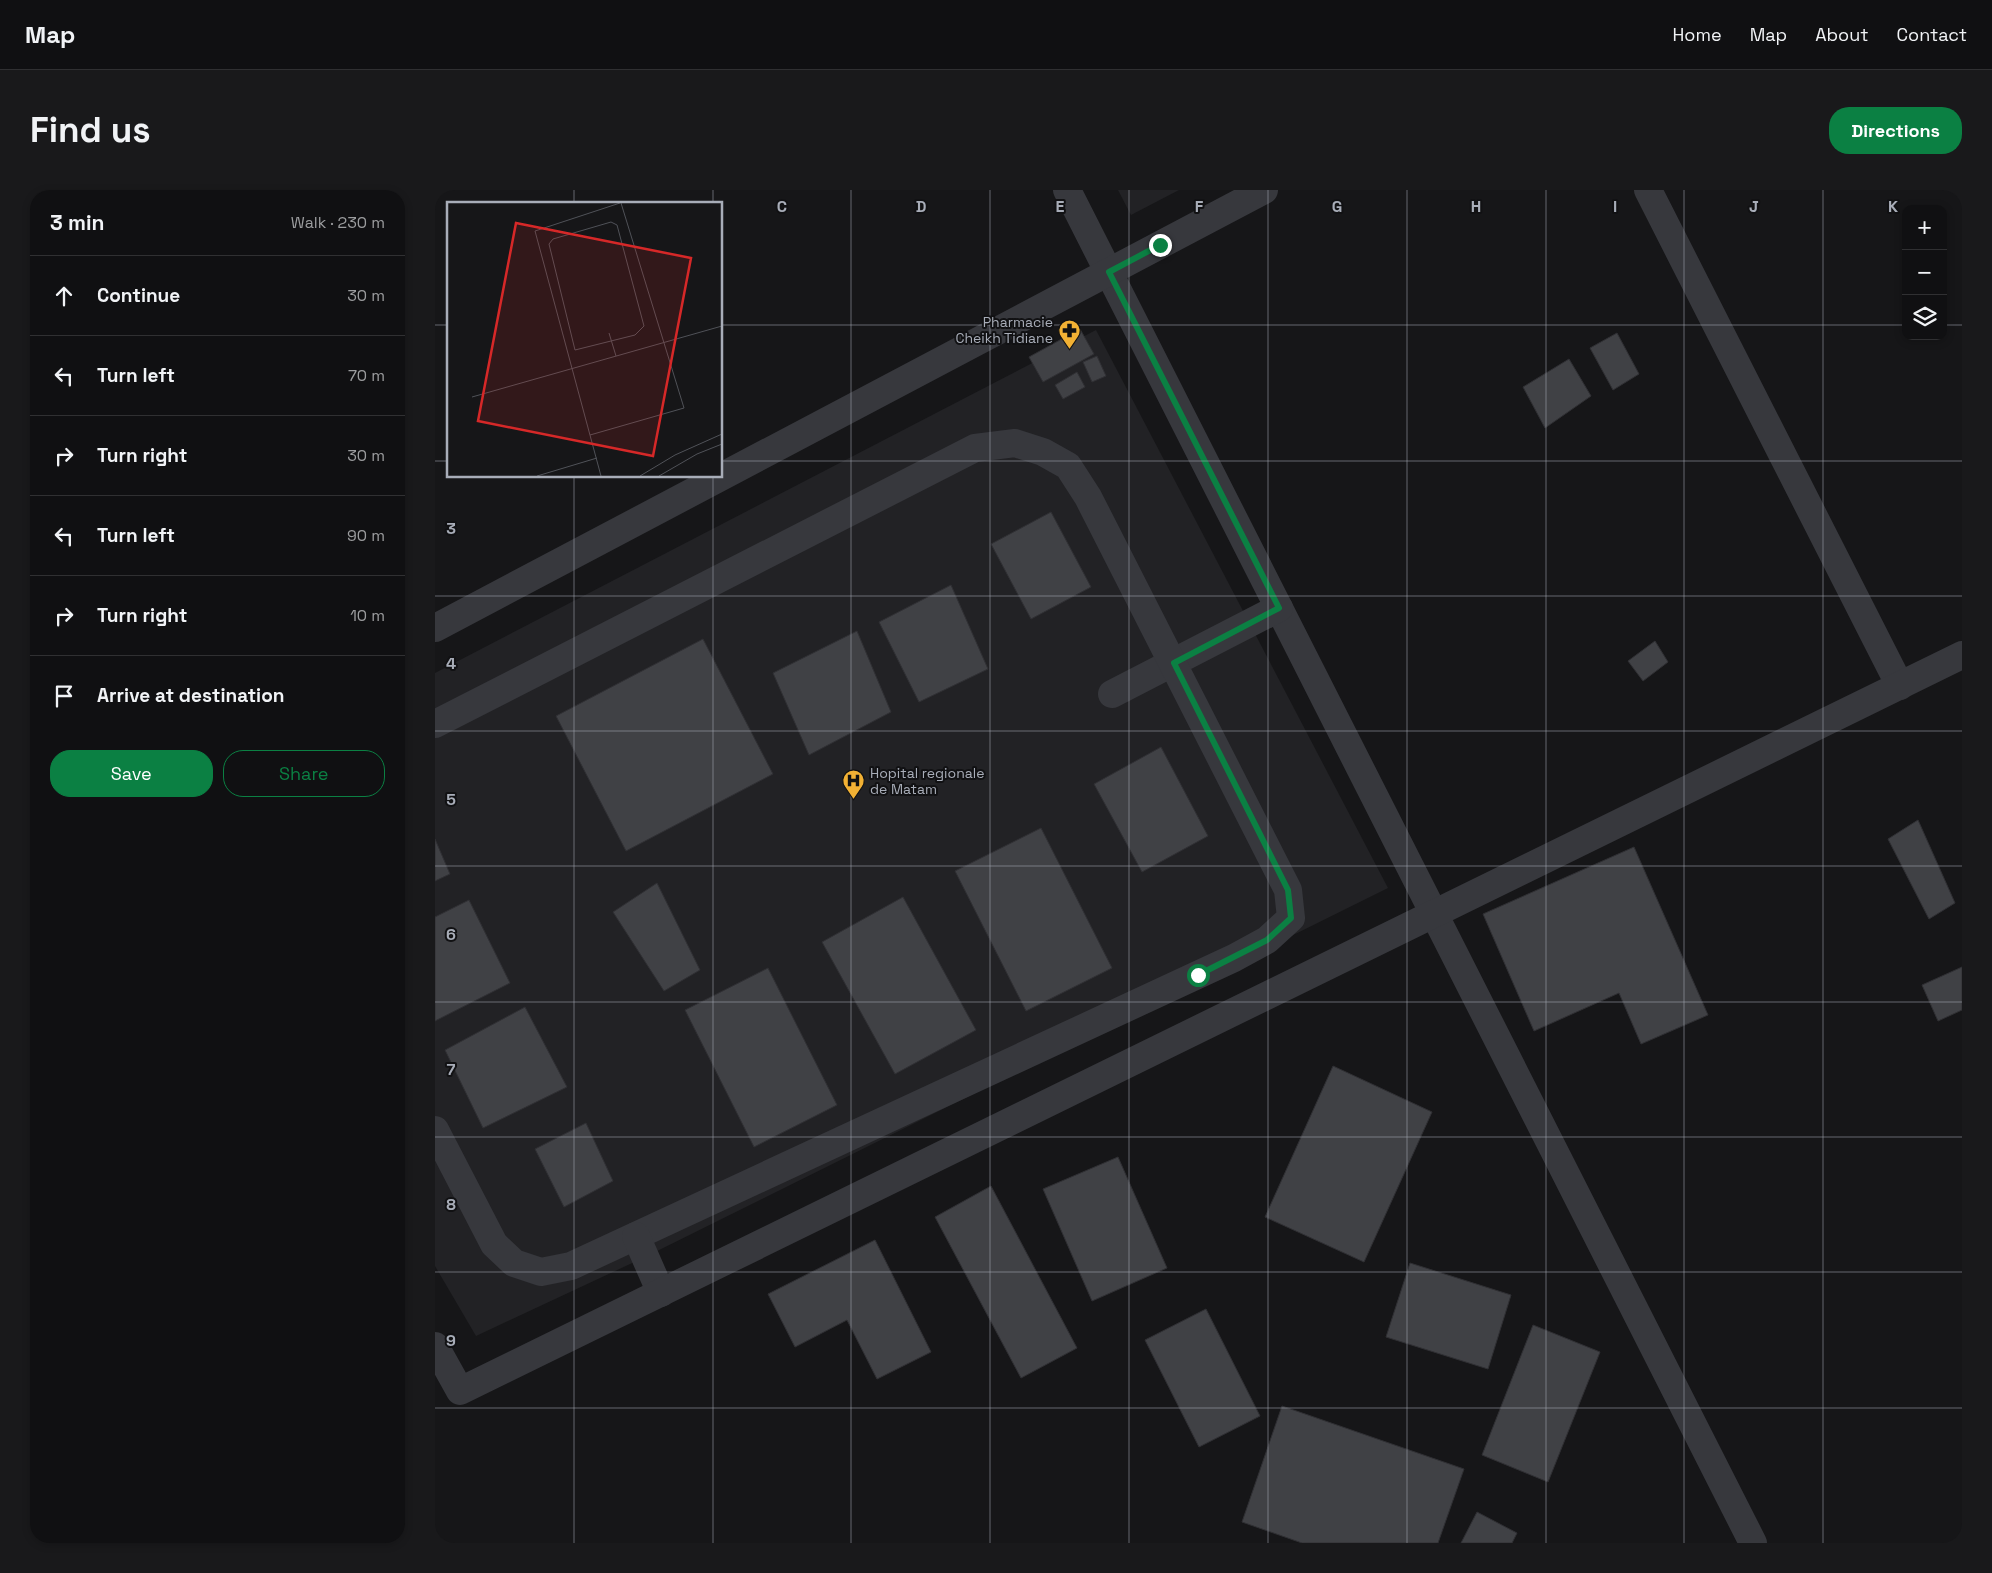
<!DOCTYPE html>
<meta charset="utf-8">
<style>
body{margin:0;font-family:"Space Grotesk",sans-serif;background:#19191b;color:#f1f3f6}
.controls{position:absolute;right:15px;top:15px;display:grid;overflow:hidden;border-radius:10px;box-shadow:0 2px 8px #0003}
.controls button{width:45px;height:45px;display:grid;place-items:center;padding:0;border:0;border-bottom:1px solid #303032;background:#101012;color:#f1f3f6;font:25px sans-serif}
.stop{position:absolute;width:15px;height:15px;margin:-11px;border:4px solid #0b8043;border-radius:50%;background:#fff}
.stop.end{background:#0b8043;border-color:#fff;box-shadow:0 1px 5px #0008}
.list{margin:0;padding:0;list-style:none}
h2{display:flex;justify-content:space-between;align-items:center;height:65px;margin:0;padding:0 20px;font-size:21px}
h2 small{font-size:16px;font-weight:400;color:#9c9d9f}
.list li{display:grid;grid-template-columns:32px 1fr auto;gap:15px;align-items:center;box-sizing:border-box;height:80px;padding:0 20px;border-top:1px solid #303032}
.list b{display:block;font-size:19px;white-space:nowrap}
.list em{font-size:16px;font-style:normal;color:#9c9d9f}
.actions{display:flex;gap:10px;padding:15px 20px}
.actions a{flex:1;padding:11px 0;border:1px solid #0b8043;border-radius:20px;text-align:center;font-size:18px;color:#0b8043}
.actions .main{background:#0b8043;color:#fff}
.icon{flex:none;width:28px;height:28px;fill:none;stroke:currentColor;stroke-width:2;stroke-linecap:round;stroke-linejoin:round}
.map{position:relative;flex:none;width:1527px;height:1353px;overflow:hidden;border-radius:20px}
header{display:flex;align-items:center;gap:30px;box-sizing:border-box;height:70px;padding:0 25px;background:#101012;border-bottom:1px solid #303032}
header strong{font-size:24px}
nav{display:flex;gap:28px;margin-inline-start:auto;font-size:18px}
.intro{display:flex;align-items:center;justify-content:space-between;box-sizing:border-box;height:120px;padding:0 30px}
h1{margin:0;font-size:35px}
.button{padding:12px 22px;border-radius:20px;background:#0b8043;color:#fff;font-size:18px;font-weight:700}
main{display:flex;gap:30px;padding:0 30px}
aside{flex:1;background:#101012;border-radius:20px;box-shadow:0 2px 8px #0003}
.map>svg:first-child{display:block}
.built{fill:#222225}
.building{fill:#404145;stroke:#303034}
.lines{fill:none;stroke-linecap:round;stroke-linejoin:round}
.minor{stroke:#37383d;stroke-width:28}
.route{stroke:#0b8043;stroke-width:6}
.grid{fill:none;stroke:#a8adb8;stroke-width:1;stroke-opacity:0.55}
.labels{text-anchor:middle;dominant-baseline:central;stroke-width:4;stroke-linejoin:round;paint-order:stroke}
.poi-label{font-size:14px;fill:#a8adb8;stroke:#111113;text-anchor:end}
.inset-road{fill:none;stroke:#505258;stroke-width:1}
.view{fill:#d62828;fill-opacity:0.15;stroke:#d62828;stroke-width:2.5}
.inset-edge{fill:none;stroke:#a8adb8;stroke-width:2.5}
.grid-label{font-size:16px;text-anchor:middle;font-weight:bold;fill:#a8adb8;stroke:#111113;stroke-width:4;stroke-linejoin:round;paint-order:stroke}
</style>
<header>
<strong>Map</strong>
<nav><a>Home</a><a>Map</a><a>About</a><a>Contact</a></nav>
</header>
<div class="intro"><h1>Find us</h1><a class="button">Directions</a></div>
<main>
<aside>
<h2>3 min<small>Walk · 230 m</small></h2>
<ul class="list">
<li><svg class="icon" aria-label="ahead" viewBox="0 0 24 24"><path d="M12 20V5M6 11l6-6 6 6"/></svg><div><b>Continue</b></div><em>30 m</em></li>
<li><svg class="icon" aria-label="left" viewBox="0 0 24 24"><path d="M17 20v-9H6M10 6l-5 5 5 5"/></svg><div><b>Turn left</b></div><em>70 m</em></li>
<li><svg class="icon" aria-label="right" viewBox="0 0 24 24"><path d="M7 20v-9h11M14 6l5 5-5 5"/></svg><div><b>Turn right</b></div><em>30 m</em></li>
<li><svg class="icon" aria-label="left" viewBox="0 0 24 24"><path d="M17 20v-9H6M10 6l-5 5 5 5"/></svg><div><b>Turn left</b></div><em>90 m</em></li>
<li><svg class="icon" aria-label="right" viewBox="0 0 24 24"><path d="M7 20v-9h11M14 6l5 5-5 5"/></svg><div><b>Turn right</b></div><em>10 m</em></li>
<li><svg class="icon" aria-label="arrive" viewBox="0 0 24 24"><path d="M6 21V4h12l-3 4 3 4H6"/></svg><div><b>Arrive at destination</b></div></li>
</ul>
<div class="actions"><a class="main">Save</a><a>Share</a></div>
</aside>
<div class="map">
<svg width="1527" height="1353" viewBox="0 0 1527 1353">
<rect width="100%" height="100%" fill="#161618"/>
<g class="built">
<polygon points="683,0 744,0 696,25"/>
<polygon points="661,140 953,698 210,1067 41,1146 0,1076 0,483"/>
</g>
<g class="building">
<polygon points="645,139 659,164 608,192 594,167"/>
<polygon points="1182,143 1204,184 1178,200 1155,158"/>
<polygon points="662,166 671,186 657,192 648,172"/>
<polygon points="1134,169 1156,206 1110,238 1088,197"/>
<polygon points="642,182 650,197 628,209 620,195"/>
<polygon points="616,322 656,397 596,429 556,354"/>
<polygon points="516,395 553,479 484,512 444,432"/>
<polygon points="422,441 456,522 374,565 338,483"/>
<polygon points="268,449 338,584 191,661 121,526"/>
<polygon points="1220,451 1233,472 1208,491 1193,471"/>
<polygon points="726,557 773,646 707,682 659,594"/>
<polygon points="1483,630 1520,713 1494,729 1453,649"/>
<polygon points="606,638 677,778 591,821 520,681"/>
<polygon points="0,649 15,684 0,691"/>
<polygon points="1199,657 1273,825 1206,854 1184,803 1099,841 1048,724"/>
<polygon points="222,693 265,780 229,801 178,722"/>
<polygon points="468,707 541,840 460,884 387,752"/>
<polygon points="34,710 75,793 0,831 0,727"/>
<polygon points="1527,777 1527,820 1503,831 1487,795"/>
<polygon points="333,778 402,915 319,957 250,820"/>
<polygon points="90,817 132,897 48,938 10,860"/>
<polygon points="898,876 997,922 929,1072 830,1027"/>
<polygon points="151,933 178,991 129,1017 100,959"/>
<polygon points="683,967 732,1078 657,1111 608,999"/>
<polygon points="556,996 642,1158 586,1188 500,1027"/>
<polygon points="440,1050 496,1162 442,1189 412,1130 360,1157 333,1104"/>
<polygon points="975,1073 1076,1105 1053,1179 951,1147"/>
<polygon points="771,1119 825,1226 764,1257 710,1150"/>
<polygon points="1098,1135 1165,1162 1113,1292 1047,1265"/>
<polygon points="847,1216 1029,1279 1003,1353 867,1353 807,1332"/>
<polygon points="1042,1322 1082,1343 1077,1353 1026,1353"/>
</g>
<g class="lines">
<g class="minor">
<polyline points="632,0 1318,1353"/>
<polyline points="1213,0 1465,496"/>
<polyline points="0,438 829,0"/>
<polyline points="677,504 844,418"/>
<polyline points="0,534 540,258 580,253 608,262 633,276 653,307 853,700 856,728 832,750 799,768 136,1076 106,1082 79,1073 59,1054 0,940"/>
<polyline points="201,1046 226,1103"/>
<polyline points="0,1156 25,1201 1527,465"/>
</g>
</g>
<g class="lines">
<polyline class="route" points="725,55 674,82 844,418 739,473 853,700 856,728 832,750 763,785"/>
</g>
<path class="grid" d="M139,0V14M278,0V14M416,0V1353M555,0V1353M694,0V1353M833,0V1353M972,0V1353M1111,0V1353M1249,0V1353M1388,0V1353M0,135H14M286,135H1471M1508,135H1527M0,271H14M286,271H1527M139,286V1353M278,286V1353M0,406H1527M0,541H1527M0,676H1527M0,812H1527M0,947H1527M0,1082H1527M0,1218H1527"/>
<defs>
<symbol id="pharmacy-pin" viewBox="-11 -11 22 30"><path d="M0 17L-7.5 6A9.5 9.5 0 1 1 7.5 6Z" fill="#f2b134" stroke="#111113"/><path d="M-2-6h4v4h4v4h-4v4h-4v-4h-4v-4h4Z" fill="#111"/></symbol>
<symbol id="hospital-pin" viewBox="-11 -11 22 30"><path d="M0 17L-7.5 6A9.5 9.5 0 1 1 7.5 6Z" fill="#f2b134" stroke="#111113"/><path d="M-5-5h3v3.5h4V-5h3V5h-3V1.5h-4V5h-3Z" fill="#111"/></symbol>
</defs>
<g fill-rule="evenodd">
<use href="#pharmacy-pin" x="622" y="128" width="25" height="34"/>
<use href="#hospital-pin" x="406" y="578" width="25" height="34"/>
</g>
<g class="labels">
<g class="poi-label">
<text x="618" y="132">Pharmacie<tspan x="618" dy="16">Cheikh Tidiane</tspan></text>
<text x="435" y="583" text-anchor="start">Hopital regionale<tspan x="435" dy="16">de Matam</tspan></text>
</g>
</g>
<g transform="translate(12 12)">
<rect width="275" height="275" fill="#161618"/>
<path class="inset-road" d="M164,20L170,23L197,124L188,133L128,148L102,42L106,37ZM162,131L169,154M25,195L275,124M143,233L237,206L174,1M90,274L150,256M154,274L88,29L173,1M193,274L228,253L275,232M212,274L250,252L275,242"/>
<path class="view" d="M69,21L244,56L206,254L31,219Z"/>
<rect width="275" height="275" class="inset-edge"/>
</g>
<g class="grid-label">
<text x="347" y="22">C</text>
<text x="486" y="22">D</text>
<text x="625" y="22">E</text>
<text x="764" y="22">F</text>
<text x="902" y="22">G</text>
<text x="1041" y="22">H</text>
<text x="1180" y="22">I</text>
<text x="1319" y="22">J</text>
<text x="1458" y="22">K</text>
<text x="16" y="344">3</text>
<text x="16" y="479">4</text>
<text x="16" y="615">5</text>
<text x="16" y="750">6</text>
<text x="16" y="885">7</text>
<text x="16" y="1020">8</text>
<text x="16" y="1156">9</text>
</g>
</svg>
<div class="controls">
<button>+</button>
<button>−</button>
<button><svg class="icon" aria-label="layers" viewBox="0 0 24 24"><path d="M12 4l9 5-9 5-9-5zM3 14l9 5 9-5"/></svg></button>
</div>
<div class="stop" style="left:763px;top:785px"></div>
<div class="stop end" style="left:725px;top:55px"></div>
</div>
</main>
